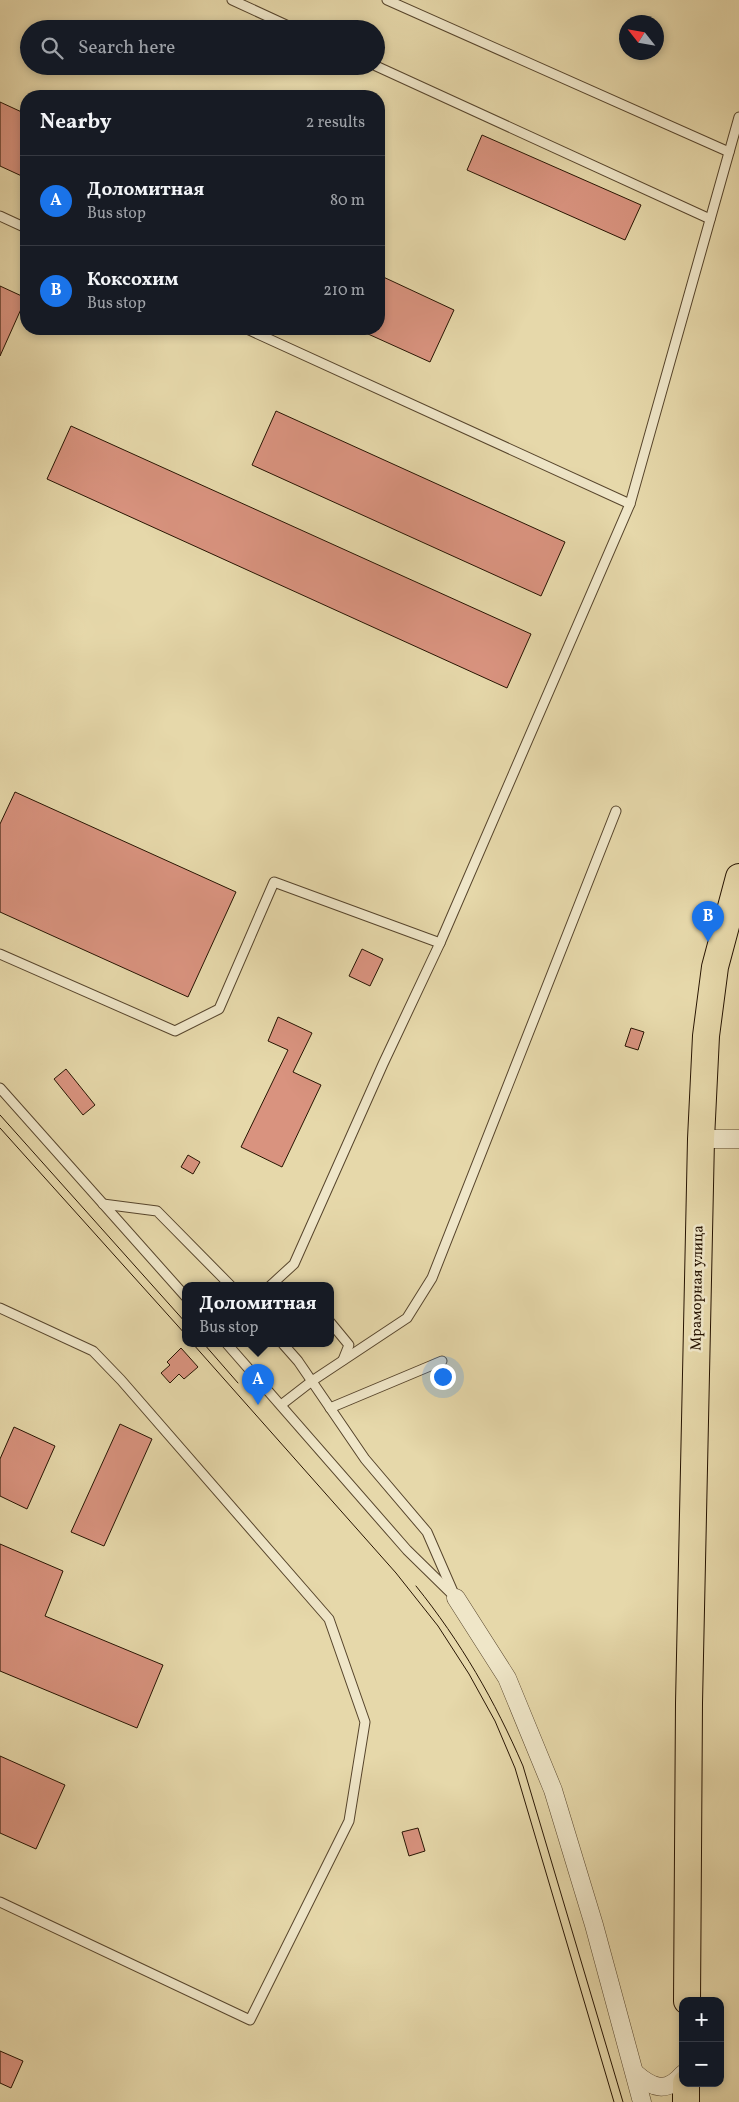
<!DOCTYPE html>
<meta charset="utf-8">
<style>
body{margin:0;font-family:Vollkorn,serif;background:#20242c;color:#f1f3f6}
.controls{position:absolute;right:15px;bottom:15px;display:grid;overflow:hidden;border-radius:10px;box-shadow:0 2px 8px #0003}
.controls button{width:45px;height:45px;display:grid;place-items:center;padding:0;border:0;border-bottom:1px solid #363941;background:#171b24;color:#f1f3f6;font:25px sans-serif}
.compass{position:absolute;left:619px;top:15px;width:45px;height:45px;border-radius:50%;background:#171b24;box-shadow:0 2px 8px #0003;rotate:301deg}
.you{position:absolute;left:442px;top:1376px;width:18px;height:18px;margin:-12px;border:4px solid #fff;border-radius:50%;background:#1a73e8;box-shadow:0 0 0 8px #1a73e833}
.badge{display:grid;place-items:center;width:32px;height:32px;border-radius:50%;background:#1a73e8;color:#fff;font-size:16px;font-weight:700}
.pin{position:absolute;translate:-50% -41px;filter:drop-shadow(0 1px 2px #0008)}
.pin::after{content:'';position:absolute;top:26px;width:18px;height:15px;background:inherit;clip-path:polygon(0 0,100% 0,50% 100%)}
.popup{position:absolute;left:182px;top:1282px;width:152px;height:65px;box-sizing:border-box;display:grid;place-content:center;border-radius:10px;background:#171b24;filter:drop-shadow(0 1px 4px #0005);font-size:16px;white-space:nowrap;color:#9ea1a6}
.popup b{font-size:19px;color:#f1f3f6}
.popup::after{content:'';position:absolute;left:50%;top:100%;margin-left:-10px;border:10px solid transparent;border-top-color:#171b24}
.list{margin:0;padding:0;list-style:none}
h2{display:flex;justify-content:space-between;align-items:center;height:65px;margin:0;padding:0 20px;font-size:21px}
h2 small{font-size:16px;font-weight:400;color:#9ea1a6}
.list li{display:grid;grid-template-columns:32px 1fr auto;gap:15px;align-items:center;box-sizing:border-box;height:90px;padding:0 20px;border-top:1px solid #363941}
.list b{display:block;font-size:19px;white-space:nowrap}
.list p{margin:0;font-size:16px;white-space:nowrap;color:#9ea1a6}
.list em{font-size:16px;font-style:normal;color:#9ea1a6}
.icon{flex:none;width:28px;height:28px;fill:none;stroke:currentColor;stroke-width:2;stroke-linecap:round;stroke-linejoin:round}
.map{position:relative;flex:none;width:739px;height:2102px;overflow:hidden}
.search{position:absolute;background:#171b24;box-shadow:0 2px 8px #0003;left:20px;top:20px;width:365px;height:55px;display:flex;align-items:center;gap:12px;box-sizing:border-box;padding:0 18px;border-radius:28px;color:#9ea1a6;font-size:19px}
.panel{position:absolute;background:#171b24;box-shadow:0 2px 8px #0003;left:20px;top:90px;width:365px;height:245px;border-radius:20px}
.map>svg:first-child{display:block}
.building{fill:#d9937f;stroke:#271402}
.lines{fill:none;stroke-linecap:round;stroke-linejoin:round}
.lane-casing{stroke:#57452c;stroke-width:11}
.street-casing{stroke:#57452c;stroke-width:19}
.primary-casing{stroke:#271402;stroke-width:28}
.lane{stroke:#efe6c8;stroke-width:9}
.street{stroke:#efe6c8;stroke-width:18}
.primary{stroke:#e6d8aa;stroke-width:26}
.tram{stroke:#271402;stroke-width:1}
.labels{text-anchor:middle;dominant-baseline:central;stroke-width:5;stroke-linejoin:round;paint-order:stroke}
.street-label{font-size:15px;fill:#271402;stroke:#efe6c8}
</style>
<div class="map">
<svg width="739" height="2102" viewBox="0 0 739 2102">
<rect width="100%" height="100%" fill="#e6d8aa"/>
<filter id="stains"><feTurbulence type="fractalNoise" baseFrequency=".004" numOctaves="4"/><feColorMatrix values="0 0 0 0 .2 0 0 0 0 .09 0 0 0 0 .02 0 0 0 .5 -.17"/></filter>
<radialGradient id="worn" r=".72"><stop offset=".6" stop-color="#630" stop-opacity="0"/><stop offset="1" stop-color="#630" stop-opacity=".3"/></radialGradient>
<g class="building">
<polygon points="0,102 26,114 26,178 0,166"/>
<polygon points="482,135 641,205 625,240 467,170"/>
<polygon points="379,275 454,310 430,362 357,329 379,329"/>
<polygon points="0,286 26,298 0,356"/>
<polygon points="276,411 565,542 541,596 252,465"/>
<polygon points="71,426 531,634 507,688 47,479"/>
<polygon points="15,792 236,892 188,997 0,912 0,824"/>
<polygon points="362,949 383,959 370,986 349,976"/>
<polygon points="278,1017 312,1033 293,1072 321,1085 282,1167 241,1147 288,1050 268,1041"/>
<polygon points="631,1028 644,1032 638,1050 625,1046"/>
<polygon points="66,1069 95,1105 83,1115 54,1079"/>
<polygon points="188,1155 200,1162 193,1174 181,1167"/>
<polygon points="181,1348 198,1367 184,1379 179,1374 170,1383 161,1373 170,1365 167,1362"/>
<polygon points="120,1424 152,1439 104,1546 71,1532"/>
<polygon points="14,1427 55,1446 27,1509 0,1496 0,1459"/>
<polygon points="0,1544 63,1571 45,1616 163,1665 137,1728 0,1671"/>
<polygon points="0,1756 65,1785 36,1849 0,1833"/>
<polygon points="418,1828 425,1851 409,1856 402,1832"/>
<polygon points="0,2051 23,2061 11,2088 0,2083"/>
</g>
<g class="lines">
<defs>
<g id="lane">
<polyline points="232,0 295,29"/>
<polyline points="387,0 729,152"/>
<polyline points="376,66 710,219"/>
<polyline points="0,216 26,228"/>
<polyline points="247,329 630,504"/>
<polyline points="0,954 175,1031 219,1009 274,882 440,943"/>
<polyline points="0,1088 186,1297"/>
<polyline points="103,1204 157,1211 231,1286"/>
<polyline points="270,1286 294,1264 383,1064 440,943 630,504 739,117"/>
<polyline points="0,1308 93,1351 121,1380 329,1619 365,1722 349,1821 250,2020 0,1902"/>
<polyline points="330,1322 349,1345 343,1360"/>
<polyline points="227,1344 407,1550 456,1598"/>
<polyline points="283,1344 298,1361 365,1459 427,1532 454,1594"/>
<polyline points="281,1405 312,1381 407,1318 432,1278 616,811"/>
<polyline points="330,1408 442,1361"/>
</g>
<g id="street">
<polyline points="701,1139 739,1139"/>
<polyline points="456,1598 507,1678 553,1790 594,1925 642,2102"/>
<path d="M635,2073C653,2089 667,2093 683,2074"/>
</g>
<g id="primary">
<polyline points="687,2001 689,1703 701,1139 706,1036 715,967 739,877"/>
<polyline points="686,2102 686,2083"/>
</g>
</defs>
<use href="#lane" class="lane-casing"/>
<use href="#street" class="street-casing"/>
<use href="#primary" class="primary-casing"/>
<use href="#lane" class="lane"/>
<use href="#street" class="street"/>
<use href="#primary" class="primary"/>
<g class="tram">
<polyline points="0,1115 186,1323"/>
<polyline points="0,1128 186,1335"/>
<polyline points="193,1344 396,1573 438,1626 469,1674 495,1721 515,1768 614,2102"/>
<polyline points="204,1344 238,1383"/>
<path d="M416,1586C461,1642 495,1701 523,1766L623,2102"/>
</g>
</g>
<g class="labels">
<g class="street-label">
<text transform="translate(698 1288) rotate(-89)">Мраморная улица</text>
</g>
</g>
<rect width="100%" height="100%" filter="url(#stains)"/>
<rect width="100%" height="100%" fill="url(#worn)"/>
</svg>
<div class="controls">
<button>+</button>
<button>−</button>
</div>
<svg class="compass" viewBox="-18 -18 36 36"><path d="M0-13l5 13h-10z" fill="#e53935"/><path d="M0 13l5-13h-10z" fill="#9ea1a6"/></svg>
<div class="you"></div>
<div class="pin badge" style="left:258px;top:1405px">A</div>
<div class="popup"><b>Доломитная</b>Bus stop</div>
<div class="pin badge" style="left:708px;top:942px">B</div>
<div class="search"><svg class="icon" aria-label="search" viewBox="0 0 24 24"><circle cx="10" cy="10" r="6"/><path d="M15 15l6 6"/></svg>Search here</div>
<section class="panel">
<h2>Nearby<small>2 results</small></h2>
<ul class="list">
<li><span class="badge">A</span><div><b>Доломитная</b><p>Bus stop</p></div><em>80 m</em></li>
<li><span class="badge">B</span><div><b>Коксохим</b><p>Bus stop</p></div><em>210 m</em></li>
</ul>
</section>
</div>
